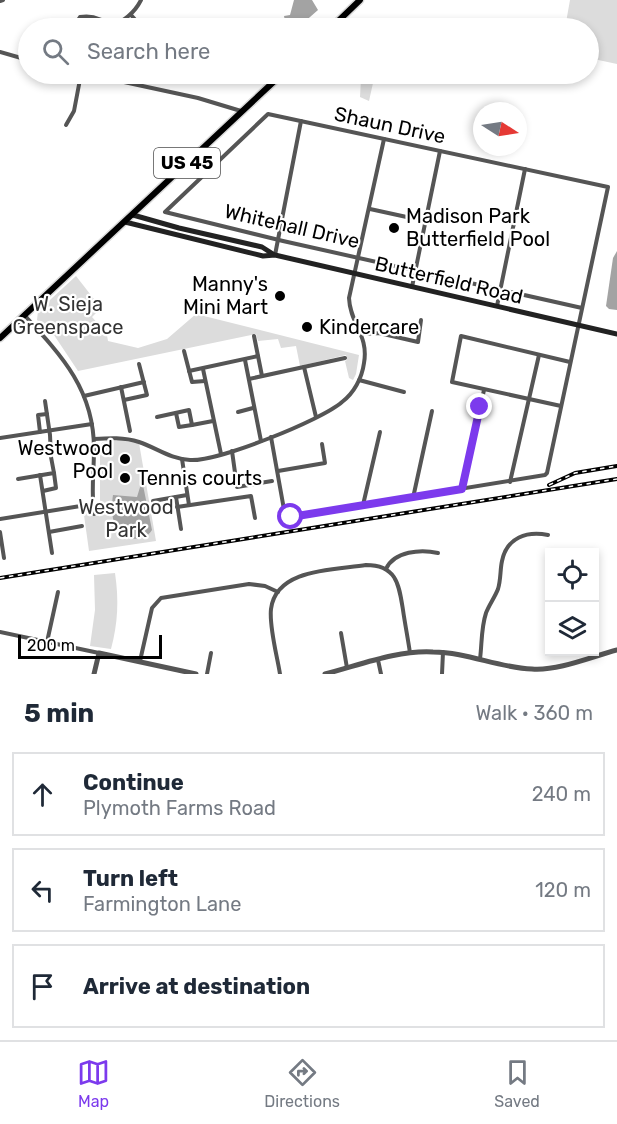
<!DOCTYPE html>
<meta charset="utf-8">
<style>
body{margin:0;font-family:Rubik,sans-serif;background:#f2f2f3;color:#1f2937}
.controls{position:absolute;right:18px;bottom:18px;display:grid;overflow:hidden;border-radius:0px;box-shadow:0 3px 9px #0003}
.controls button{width:54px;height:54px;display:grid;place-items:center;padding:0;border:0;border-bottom:2px solid #e0e1e3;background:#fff;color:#1f2937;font:30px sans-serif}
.compass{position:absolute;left:473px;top:102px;width:54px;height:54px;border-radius:50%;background:#fff;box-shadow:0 3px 9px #0003;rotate:102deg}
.scale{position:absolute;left:18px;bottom:15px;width:144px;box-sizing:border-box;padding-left:6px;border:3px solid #000;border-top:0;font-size:16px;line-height:21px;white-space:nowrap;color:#000;-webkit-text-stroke:4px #fff;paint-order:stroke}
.stop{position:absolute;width:18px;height:18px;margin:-14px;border:4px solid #7c3aed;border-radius:50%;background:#fff}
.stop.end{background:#7c3aed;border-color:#fff;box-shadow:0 2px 6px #0008}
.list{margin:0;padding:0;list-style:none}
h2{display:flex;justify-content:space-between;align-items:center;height:78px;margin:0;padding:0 24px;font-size:26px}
h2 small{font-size:20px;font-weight:400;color:#747a83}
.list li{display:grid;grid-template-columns:39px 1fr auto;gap:18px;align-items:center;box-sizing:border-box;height:84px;margin:0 12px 12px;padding:0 12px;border:2px solid #e0e1e3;border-radius:0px}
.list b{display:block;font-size:22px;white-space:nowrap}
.list p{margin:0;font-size:20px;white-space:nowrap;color:#747a83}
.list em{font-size:20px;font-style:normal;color:#747a83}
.icon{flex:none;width:33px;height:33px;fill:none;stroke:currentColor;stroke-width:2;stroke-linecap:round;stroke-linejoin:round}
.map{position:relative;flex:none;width:617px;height:674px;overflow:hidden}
.search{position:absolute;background:#fff;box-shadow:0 3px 9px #0003;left:18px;right:18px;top:18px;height:66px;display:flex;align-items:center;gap:15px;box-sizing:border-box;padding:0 21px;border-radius:33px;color:#747a83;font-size:22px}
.sheet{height:366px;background:#fff}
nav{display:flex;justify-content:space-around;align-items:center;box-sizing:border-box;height:84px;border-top:2px solid #e0e1e3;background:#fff;font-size:16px;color:#747a83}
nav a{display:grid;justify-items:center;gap:3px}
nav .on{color:#7c3aed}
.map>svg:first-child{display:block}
.green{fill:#dcdcdc}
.water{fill:#a3a3a3}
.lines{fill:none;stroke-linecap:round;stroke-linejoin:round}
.primary-casing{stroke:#dbdbdb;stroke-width:9}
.minor{stroke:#555;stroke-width:4}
.tertiary{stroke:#555;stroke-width:5}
.secondary{stroke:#222;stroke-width:5}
.primary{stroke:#000;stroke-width:6}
.rail-casing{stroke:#000;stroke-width:4}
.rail{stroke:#fff;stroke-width:1.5;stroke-dasharray:4.5;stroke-linecap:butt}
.route{stroke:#7c3aed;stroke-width:8}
.poi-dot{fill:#000;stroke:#fff;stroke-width:2}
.labels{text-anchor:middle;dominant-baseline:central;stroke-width:4.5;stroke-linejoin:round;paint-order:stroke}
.shield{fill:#fff;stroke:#4c4c4c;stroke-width:1.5}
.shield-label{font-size:18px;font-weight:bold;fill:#000}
.street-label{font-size:20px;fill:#000;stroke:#fff}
.poi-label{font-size:20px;fill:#000;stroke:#fff;text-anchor:start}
.park-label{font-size:20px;fill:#333;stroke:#fff}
</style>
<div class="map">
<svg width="617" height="674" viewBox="0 0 617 674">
<rect width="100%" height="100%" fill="#fff"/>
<g class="green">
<polygon points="570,0 617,0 617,64 589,58 588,28 565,28"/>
<polygon points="357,74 375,74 369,101 360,97 361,79"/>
<polygon points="76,276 101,308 92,317 100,326 106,330 108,341 138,348 167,339 196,314 359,355 356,374 353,380 349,378 345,361 347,360 346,355 300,366 296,346 281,348 278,339 258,341 256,334 78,371 54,335 37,320 38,311"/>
<polygon points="118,440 132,441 139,443 156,541 89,551 83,508 90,511 91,516 100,515 100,445 103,442"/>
<path d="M115,573C119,600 118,623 111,649L90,646L95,610L94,575Z"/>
</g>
<g class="water">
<polygon points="294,0 312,0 318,10 302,24 285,21 284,16 290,15"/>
<polygon points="617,251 617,310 609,309 606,306 613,258"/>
<path d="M141,484L143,485L152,530C145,541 132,539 121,538C112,529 111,507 113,495L137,497Z"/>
</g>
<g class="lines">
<defs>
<g id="primary">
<polyline points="331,28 360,0"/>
<polyline points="0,338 282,74"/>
</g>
</defs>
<use href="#primary" class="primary-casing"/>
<g class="minor">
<polyline points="0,1 3,0"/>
<polyline points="131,15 140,25 140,28"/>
<path d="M78,28V20L80,17C92,15 103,19 111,28"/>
<path d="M110,28C124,20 134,14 141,0"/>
<polyline points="0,52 28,60"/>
<polyline points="87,74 198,98 241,111"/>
<polyline points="66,125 74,111 81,74"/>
<polyline points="370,209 425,221"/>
<polyline points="275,255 301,121"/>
<polyline points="412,287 440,151"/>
<polyline points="497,306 525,169"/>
<path d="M25,316C62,356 94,390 94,449C94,471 91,492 94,514"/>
<polyline points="362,334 379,333 418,342 421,320"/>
<polyline points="184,351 192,382 205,381"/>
<polyline points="258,356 262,376"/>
<polyline points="245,360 261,441"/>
<polyline points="304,367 316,417"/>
<polyline points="203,369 221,454"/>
<polyline points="189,371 258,356 254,336"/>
<polyline points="249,379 345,358"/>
<polyline points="359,380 404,392"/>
<polyline points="121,387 130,431"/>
<polyline points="84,396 144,382"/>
<polyline points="124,400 147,395 139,364"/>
<polyline points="561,406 452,382 461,336 570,362"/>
<polyline points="238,412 253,408"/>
<polyline points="176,413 179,427 192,425"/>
<polyline points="157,417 189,410 192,425 213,421"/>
<polyline points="40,432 38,415 47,414"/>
<path d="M271,437L285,515L288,517L545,475L547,473C567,377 588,282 608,187L268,114L165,212L283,241L582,308"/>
<polyline points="0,438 92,424"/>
<path d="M94,439C109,438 124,437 139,442C157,448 170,459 190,460C217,462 322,420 342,402C354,393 362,378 364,363C369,335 350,324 349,298L384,139"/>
<polyline points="232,451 237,487 272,481"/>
<polyline points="182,459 189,505"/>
<polyline points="278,471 325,463 322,444"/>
<polyline points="40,475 52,553"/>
<polyline points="18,479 54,473 51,457 50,435 45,401"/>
<polyline points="510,482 539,355"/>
<polyline points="462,489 484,390"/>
<polyline points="43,491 56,488 54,473"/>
<polyline points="176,497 181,529"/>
<polyline points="413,498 432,411"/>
<polyline points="153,501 187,495"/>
<polyline points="363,505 380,432"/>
<polyline points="177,507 251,496 255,518"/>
<polyline points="0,519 93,504"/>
<polyline points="0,532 4,558"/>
<polyline points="49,532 82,526"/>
<path d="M386,569C394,551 421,549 438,553"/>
<polyline points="0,632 99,653"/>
<polyline points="341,633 347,668"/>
<polyline points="47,642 58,592"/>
<path d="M480,659C482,644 481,628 486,613C489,605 495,597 498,589C501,579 500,570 502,561C507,537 527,531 548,535"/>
<polyline points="378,660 381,674"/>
<polyline points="140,661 152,608 161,598 249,584 265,586 278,592"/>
<polyline points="207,674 211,653"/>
<path d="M280,674C277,655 269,627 271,609C276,568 335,570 366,565C397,565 399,585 403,610C405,624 408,639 410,653"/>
<polyline points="442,674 443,652"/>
</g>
<g class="tertiary">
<polyline points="94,674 99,653 196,674"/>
<path d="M325,674C360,665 397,650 433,652C467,652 499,668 532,669C558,671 591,657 617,650"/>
</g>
<g class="secondary">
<polyline points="133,215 179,228 262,247 273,254"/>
<polyline points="125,222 263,256 275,255 617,334"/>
</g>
<use href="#primary" class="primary"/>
<defs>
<g id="rail">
<polyline points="549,485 575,473 617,466"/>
<polyline points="0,578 617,479"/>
</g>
</defs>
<use href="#rail" class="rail-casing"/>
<use href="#rail" class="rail"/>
</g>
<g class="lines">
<polyline class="route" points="291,517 462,489 480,407"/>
</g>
<g class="poi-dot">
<circle cx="394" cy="228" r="6"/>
<circle cx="280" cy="296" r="6"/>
<circle cx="307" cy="327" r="6"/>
<circle cx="125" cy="459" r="6"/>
<circle cx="125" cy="478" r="6"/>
</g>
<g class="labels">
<rect class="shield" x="154" y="148" width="66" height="30" rx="4.5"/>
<g class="shield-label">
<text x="187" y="163">US 45</text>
</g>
<g class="street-label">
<text transform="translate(390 125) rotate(12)">Shaun Drive</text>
<text transform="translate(292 226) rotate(13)">Whitehall Drive</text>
<text transform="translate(449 280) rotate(13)">Butterfield Road</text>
</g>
<g class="poi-label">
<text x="406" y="216">Madison Park<tspan x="406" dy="23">Butterfield Pool</tspan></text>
<text x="268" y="284" text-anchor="end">Manny's<tspan x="268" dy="23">Mini Mart</tspan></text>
<text x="319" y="327">Kindercare</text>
<text x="113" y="448" text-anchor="end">Westwood<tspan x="113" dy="23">Pool</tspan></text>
<text x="137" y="478">Tennis courts</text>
</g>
<g class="park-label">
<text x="68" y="304">W. Sieja<tspan x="68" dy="23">Greenspace</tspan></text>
<text x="126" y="507">Westwood<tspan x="126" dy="23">Park</tspan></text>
</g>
</g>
</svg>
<div class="controls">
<button><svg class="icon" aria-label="locate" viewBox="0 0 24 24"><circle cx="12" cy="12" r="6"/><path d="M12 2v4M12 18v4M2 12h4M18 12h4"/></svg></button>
<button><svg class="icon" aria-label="layers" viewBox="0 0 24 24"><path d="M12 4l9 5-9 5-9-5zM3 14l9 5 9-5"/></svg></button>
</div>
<svg class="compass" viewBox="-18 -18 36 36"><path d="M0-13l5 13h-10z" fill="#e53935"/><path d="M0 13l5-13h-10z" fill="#747a83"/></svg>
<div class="scale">200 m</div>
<div class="stop" style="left:291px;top:517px"></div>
<div class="stop end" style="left:480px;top:407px"></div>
<div class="search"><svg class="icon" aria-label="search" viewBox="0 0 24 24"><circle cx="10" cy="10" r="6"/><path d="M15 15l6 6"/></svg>Search here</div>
</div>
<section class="sheet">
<h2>5 min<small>Walk · 360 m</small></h2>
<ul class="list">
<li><svg class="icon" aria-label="ahead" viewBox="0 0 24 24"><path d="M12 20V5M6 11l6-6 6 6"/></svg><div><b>Continue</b><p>Plymoth Farms Road</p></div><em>240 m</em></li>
<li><svg class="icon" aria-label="left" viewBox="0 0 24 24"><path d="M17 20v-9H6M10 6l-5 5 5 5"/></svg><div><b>Turn left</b><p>Farmington Lane</p></div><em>120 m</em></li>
<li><svg class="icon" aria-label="arrive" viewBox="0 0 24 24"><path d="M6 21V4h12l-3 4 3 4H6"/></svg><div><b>Arrive at destination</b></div></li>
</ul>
</section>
<nav>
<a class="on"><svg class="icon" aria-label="map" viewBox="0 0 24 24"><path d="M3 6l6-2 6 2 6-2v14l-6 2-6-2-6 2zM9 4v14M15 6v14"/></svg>Map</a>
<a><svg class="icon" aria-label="directions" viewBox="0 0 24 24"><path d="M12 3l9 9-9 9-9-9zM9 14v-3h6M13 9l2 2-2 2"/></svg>Directions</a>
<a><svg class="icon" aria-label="saved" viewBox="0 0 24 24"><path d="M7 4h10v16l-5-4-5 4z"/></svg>Saved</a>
</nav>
